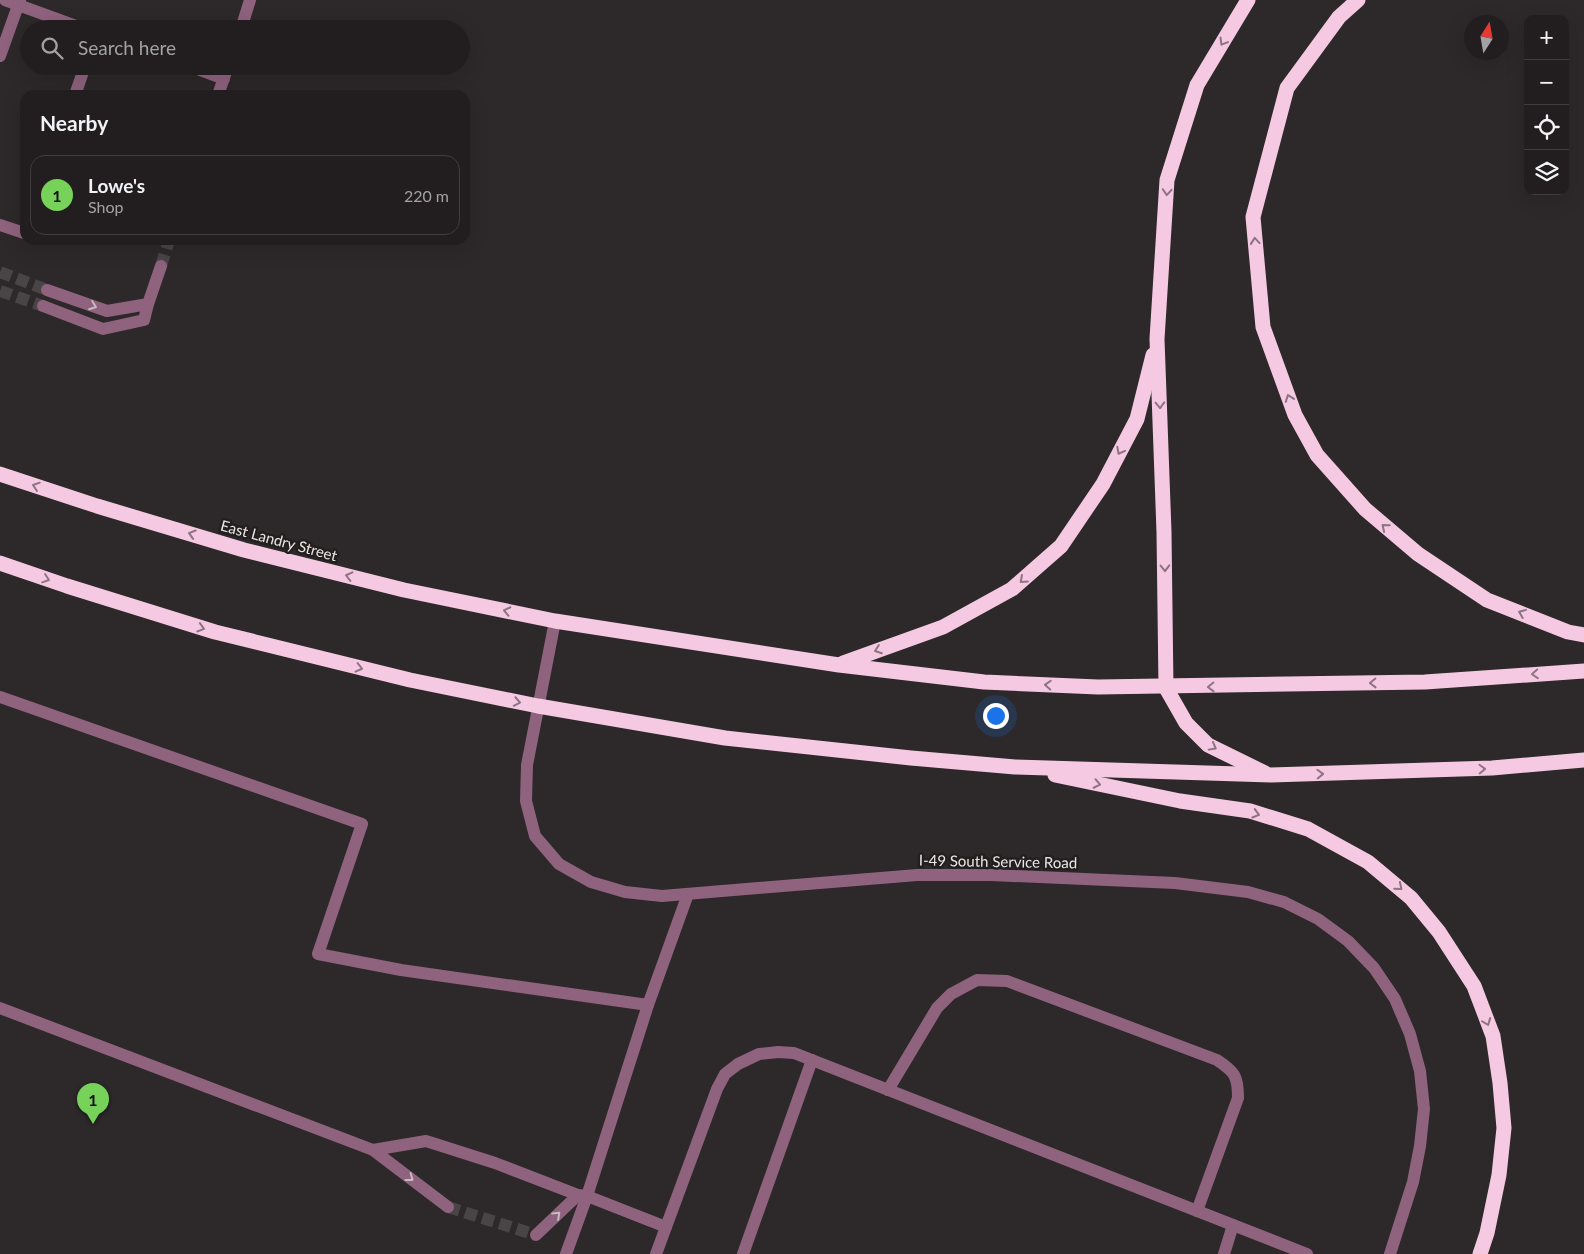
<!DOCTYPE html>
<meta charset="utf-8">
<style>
body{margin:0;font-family:Lato,sans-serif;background:#2a2728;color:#f1f3f6}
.controls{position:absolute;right:15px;top:15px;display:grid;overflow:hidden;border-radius:10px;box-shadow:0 5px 20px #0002}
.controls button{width:45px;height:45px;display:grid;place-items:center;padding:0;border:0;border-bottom:1px solid #3f3c3d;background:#221e1f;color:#f1f3f6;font:25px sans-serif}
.compass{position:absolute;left:1464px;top:15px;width:45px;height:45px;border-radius:50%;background:#221e1f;box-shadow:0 5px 20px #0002;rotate:11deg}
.you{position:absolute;left:995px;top:715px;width:18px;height:18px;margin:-12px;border:4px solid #fff;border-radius:50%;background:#1a73e8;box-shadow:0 0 0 8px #1a73e833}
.badge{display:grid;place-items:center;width:32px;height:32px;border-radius:50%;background:#77d259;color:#111;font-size:16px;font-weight:700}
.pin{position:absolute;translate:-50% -41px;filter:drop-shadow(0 1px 2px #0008)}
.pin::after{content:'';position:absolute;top:26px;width:18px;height:15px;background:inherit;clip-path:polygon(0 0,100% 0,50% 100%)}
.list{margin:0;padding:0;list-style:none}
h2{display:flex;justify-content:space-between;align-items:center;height:65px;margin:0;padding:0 20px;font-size:21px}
h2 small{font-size:16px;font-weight:400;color:#a2a2a4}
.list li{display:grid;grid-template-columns:32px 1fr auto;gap:15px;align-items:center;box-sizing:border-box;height:80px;margin:0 10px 10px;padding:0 10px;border:1px solid #3f3c3d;border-radius:15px}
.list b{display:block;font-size:19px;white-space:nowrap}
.list p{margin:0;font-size:16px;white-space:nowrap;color:#a2a2a4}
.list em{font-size:16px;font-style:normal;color:#a2a2a4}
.icon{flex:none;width:28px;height:28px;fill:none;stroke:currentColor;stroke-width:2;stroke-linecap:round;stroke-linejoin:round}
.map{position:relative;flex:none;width:1584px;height:1254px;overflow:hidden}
.search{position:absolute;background:#221e1f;box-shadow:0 5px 20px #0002;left:20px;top:20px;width:450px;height:55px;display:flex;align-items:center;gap:12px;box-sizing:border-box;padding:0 18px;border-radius:28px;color:#a2a2a4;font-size:19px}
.panel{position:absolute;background:#221e1f;box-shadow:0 5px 20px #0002;left:20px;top:90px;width:450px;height:155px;border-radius:15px}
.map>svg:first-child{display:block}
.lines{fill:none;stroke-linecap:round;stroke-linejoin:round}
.minor-tunnel{stroke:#494446;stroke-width:12;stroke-dasharray:12 6;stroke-linecap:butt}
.minor{stroke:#8f627e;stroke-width:12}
.highway{stroke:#f6c9e3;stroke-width:15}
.oneway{stroke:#8d7481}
.oneway2{stroke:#cab8c2}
.labels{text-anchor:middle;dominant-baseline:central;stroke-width:5;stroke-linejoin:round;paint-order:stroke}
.street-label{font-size:15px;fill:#eae6e7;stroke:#241f1f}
</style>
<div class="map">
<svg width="1584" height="1254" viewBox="0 0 1584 1254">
<rect width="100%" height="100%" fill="#2d2829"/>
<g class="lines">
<g class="minor-tunnel">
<polyline points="161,266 169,240"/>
<polyline points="0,272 47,290"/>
<polyline points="0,291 43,306"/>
<polyline points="448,1207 536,1235"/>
</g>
<g class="minor">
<polyline points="5,0 84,29"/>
<polyline points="241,29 250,0"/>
<polyline points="0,56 20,0"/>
<polyline points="189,66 224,79"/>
<polyline points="75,95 85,66"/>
<polyline points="218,95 228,66"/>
<polyline points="0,225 24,233 25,231"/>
<polyline points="47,290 107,311 148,304 161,266"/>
<polyline points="43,306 103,329 144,320 148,304"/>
<polyline points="555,621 527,765 526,801 535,836 559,864 591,882 625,892 662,896 917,875 991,875 1175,883 1248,892 1284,902 1318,919 1348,941 1374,968 1395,999 1410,1034 1420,1071 1424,1109 1420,1146 1413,1182 1390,1254"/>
<polyline points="0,697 362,824 318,954 401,970 648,1005"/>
<polyline points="0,1008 373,1150 426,1141 495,1163 578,1195 587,1196 648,1005 688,894"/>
<path d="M888,1090L937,1008L951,994L977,980L1007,981L1217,1060C1235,1072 1238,1076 1238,1098L1197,1211"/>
<polyline points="373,1150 448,1207"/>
<polyline points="536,1235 578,1195"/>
<polyline points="566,1254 587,1196 666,1227"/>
<polyline points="656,1254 717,1089 725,1074 738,1064 759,1054 778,1052 794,1053 1307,1254"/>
<polyline points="743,1254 812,1060"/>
<polyline points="1224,1254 1233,1225"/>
</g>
<g class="highway">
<polyline points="1248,0 1197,85 1167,180 1157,339 1164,532 1166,688 1186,723 1208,745 1265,773"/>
<polyline points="1358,0 1339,17 1287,88 1253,217 1263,327 1295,415 1317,455 1365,509 1418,554 1487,600 1568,632 1584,635"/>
<polyline points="0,474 97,506 244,550 404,590 555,621 839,665 984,682 1098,687 1425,682 1584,671"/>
<polyline points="0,563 67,586 215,632 410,680 538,706 725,738 911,758 1015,767 1271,775 1492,768 1584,760"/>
<polyline points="843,663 943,627 1012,589 1061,546 1103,484 1137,419 1153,355"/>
<polyline points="1055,775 1180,801 1250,811 1308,829 1368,862 1411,898 1439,932 1474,986 1493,1036 1500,1083 1504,1128 1499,1175 1487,1233 1480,1254"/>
</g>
</g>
<defs><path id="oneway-chevron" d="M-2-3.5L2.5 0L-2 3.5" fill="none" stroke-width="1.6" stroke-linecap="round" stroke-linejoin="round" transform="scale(1.25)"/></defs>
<g class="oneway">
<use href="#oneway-chevron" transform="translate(1223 42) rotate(121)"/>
<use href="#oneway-chevron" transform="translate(1167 192) rotate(94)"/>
<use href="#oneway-chevron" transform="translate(1255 241) rotate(-95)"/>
<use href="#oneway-chevron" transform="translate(1289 398) rotate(-110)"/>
<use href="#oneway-chevron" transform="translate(1160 405) rotate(88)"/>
<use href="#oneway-chevron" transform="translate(1120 451) rotate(118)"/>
<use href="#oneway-chevron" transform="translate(36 486) rotate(-161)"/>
<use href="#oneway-chevron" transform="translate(1385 527) rotate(-140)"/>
<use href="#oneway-chevron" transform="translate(192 534) rotate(-163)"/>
<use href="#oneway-chevron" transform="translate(1165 568) rotate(89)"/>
<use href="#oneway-chevron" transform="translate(349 576) rotate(-166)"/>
<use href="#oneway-chevron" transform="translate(46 579) rotate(19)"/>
<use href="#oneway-chevron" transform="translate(1023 580) rotate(138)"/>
<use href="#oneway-chevron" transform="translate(507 611) rotate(-168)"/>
<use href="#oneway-chevron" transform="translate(1522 613) rotate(-158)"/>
<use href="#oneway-chevron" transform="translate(201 628) rotate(17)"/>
<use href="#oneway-chevron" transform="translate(878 650) rotate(160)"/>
<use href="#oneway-chevron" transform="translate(359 668) rotate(14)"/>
<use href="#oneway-chevron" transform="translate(1535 674) rotate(176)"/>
<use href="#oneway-chevron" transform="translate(1373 683) rotate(179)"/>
<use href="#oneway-chevron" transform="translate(1048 685) rotate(-177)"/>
<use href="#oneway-chevron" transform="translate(1211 687) rotate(179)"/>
<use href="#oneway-chevron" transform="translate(517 702) rotate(11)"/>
<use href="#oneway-chevron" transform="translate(1213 747) rotate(29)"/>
<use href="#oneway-chevron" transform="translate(1482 769) rotate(-2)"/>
<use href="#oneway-chevron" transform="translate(1320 774) rotate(-2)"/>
<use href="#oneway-chevron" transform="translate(1097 784) rotate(12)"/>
<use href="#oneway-chevron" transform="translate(1256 814) rotate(16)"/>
<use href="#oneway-chevron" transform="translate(1399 887) rotate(40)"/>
<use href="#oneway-chevron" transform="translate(1487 1022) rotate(69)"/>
</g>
<g class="oneway2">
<use href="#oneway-chevron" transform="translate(93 306) rotate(20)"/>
<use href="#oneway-chevron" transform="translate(410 1178) rotate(37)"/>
<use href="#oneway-chevron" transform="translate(557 1215) rotate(-43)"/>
</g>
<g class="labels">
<g class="street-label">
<text transform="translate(279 540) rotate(15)">East Landry Street</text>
<text transform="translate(998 861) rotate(1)">I-49 South Service Road</text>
</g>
</g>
</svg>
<div class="controls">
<button>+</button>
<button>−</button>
<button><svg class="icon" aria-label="locate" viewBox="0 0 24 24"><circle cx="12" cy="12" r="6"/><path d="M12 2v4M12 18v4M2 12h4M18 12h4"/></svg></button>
<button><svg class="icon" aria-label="layers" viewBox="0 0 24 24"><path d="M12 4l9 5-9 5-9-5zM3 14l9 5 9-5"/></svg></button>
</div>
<svg class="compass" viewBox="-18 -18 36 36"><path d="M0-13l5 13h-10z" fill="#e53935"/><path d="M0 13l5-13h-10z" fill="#a2a2a4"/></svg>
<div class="you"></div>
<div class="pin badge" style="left:93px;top:1124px">1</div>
<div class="search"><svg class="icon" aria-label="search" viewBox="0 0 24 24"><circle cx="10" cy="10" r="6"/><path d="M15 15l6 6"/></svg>Search here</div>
<section class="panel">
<h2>Nearby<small></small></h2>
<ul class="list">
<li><span class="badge">1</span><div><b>Lowe's</b><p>Shop</p></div><em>220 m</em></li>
</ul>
</section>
</div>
